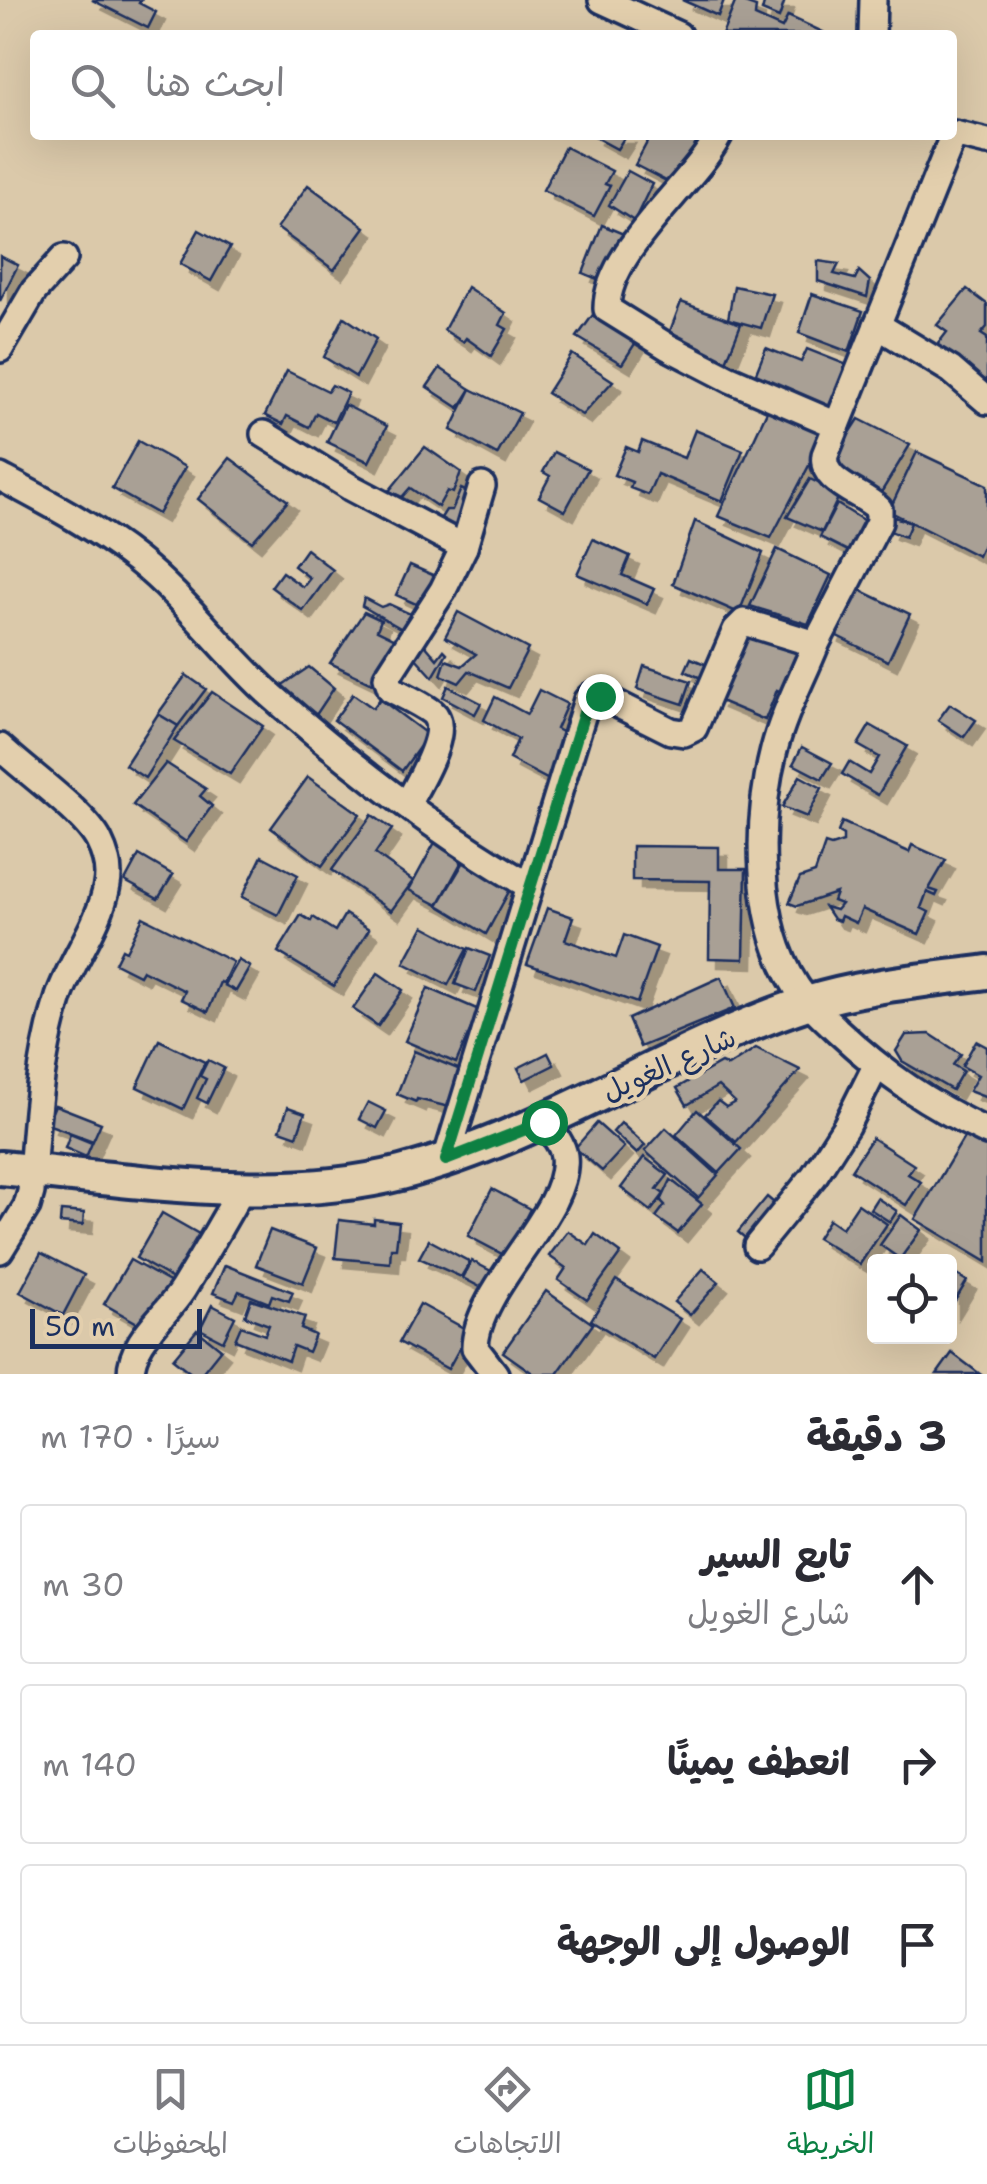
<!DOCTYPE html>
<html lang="ar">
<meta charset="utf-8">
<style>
body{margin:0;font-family:"Shantell Sans","Playpen Sans Arabic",sans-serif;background:#f7f7f7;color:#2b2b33;direction:rtl}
.controls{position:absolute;right:30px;bottom:30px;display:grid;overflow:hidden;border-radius:10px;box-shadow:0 10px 40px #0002}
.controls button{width:90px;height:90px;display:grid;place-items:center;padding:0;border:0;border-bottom:2px solid #e1e1e2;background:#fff;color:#2b2b33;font:50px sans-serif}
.scale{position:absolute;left:30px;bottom:25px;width:172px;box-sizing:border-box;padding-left:10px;border:5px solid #1b2f5e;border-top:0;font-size:28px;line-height:35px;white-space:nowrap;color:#1b2f5e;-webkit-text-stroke:8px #e3cfad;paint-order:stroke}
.stop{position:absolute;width:30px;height:30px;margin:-22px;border:8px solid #0b8043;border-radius:50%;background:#fff}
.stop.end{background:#0b8043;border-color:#fff;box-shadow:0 2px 10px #0008}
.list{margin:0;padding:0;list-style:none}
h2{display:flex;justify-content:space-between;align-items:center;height:130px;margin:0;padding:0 40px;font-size:42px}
h2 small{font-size:32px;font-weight:400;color:#7c7c81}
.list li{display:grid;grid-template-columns:65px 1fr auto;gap:30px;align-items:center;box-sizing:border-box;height:160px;margin:0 20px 20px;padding:0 20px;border:2px solid #e1e1e2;border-radius:10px}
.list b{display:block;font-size:38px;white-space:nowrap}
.list p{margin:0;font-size:32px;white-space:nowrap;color:#7c7c81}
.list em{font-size:32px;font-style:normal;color:#7c7c81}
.icon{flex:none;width:55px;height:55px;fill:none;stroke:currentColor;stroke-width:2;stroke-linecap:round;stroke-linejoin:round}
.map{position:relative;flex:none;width:987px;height:1374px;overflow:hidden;direction:ltr}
.search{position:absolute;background:#fff;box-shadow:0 10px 40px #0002;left:30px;right:30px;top:30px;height:110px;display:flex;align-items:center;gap:25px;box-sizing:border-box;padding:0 35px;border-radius:10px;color:#7c7c81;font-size:38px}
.sheet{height:670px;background:#fff}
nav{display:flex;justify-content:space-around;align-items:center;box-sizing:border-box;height:140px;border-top:2px solid #e1e1e2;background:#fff;font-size:28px;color:#7c7c81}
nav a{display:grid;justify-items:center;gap:5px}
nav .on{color:#0b8043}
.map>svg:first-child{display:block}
.building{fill:#a9a095;stroke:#1b2f5e;stroke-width:2.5;filter:url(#shadow)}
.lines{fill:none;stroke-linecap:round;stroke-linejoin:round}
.minor-casing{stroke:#1b2f5e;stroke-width:32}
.tertiary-casing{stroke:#1b2f5e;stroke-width:40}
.minor{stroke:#e3cfad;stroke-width:25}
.tertiary{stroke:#e3cfad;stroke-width:32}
.route{stroke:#0b8043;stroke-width:12}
.labels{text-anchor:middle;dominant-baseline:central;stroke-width:9;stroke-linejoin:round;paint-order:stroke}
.street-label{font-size:28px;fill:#1b2f5e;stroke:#e3cfad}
</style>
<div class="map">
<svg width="987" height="1374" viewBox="0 0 987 1374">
<defs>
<filter id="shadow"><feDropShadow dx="9" dy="9" stdDeviation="0" flood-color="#0004"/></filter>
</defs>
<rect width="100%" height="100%" fill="#dbc9aa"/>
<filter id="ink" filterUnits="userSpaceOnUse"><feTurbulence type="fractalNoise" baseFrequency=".01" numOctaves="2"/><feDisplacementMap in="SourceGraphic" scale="20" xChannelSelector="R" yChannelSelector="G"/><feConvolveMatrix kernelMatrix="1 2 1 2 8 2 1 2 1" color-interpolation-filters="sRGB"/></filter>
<g filter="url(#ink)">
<g class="building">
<polygon points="92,0 141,0 139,3 156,12 148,28"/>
<polygon points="682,0 724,0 718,16"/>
<polygon points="736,0 756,7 755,16 782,28 788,16 823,32 821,35 722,35"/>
<polygon points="765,0 785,0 779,18 762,11"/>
<polygon points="591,135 626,135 617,149"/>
<polygon points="651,135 682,135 698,144 680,188 635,165"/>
<polygon points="565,147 612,171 605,184 610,186 594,216 543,190"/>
<polygon points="628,171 652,184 634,221 609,205"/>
<polygon points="308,185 365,227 334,270 277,228"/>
<polygon points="602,225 626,235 607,283 583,273"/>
<polygon points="199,230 230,247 211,281 180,264"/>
<polygon points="0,256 18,265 0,301"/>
<polygon points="818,261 839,264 834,274 855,279 859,271 870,281 867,297 818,281"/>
<polygon points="734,286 772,294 761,328 728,319"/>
<polygon points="467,287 506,313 500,325 507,329 491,356 466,338 463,342 444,330"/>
<polygon points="967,289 987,304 987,327 981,334 987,338 987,388 934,349 947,332 937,325"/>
<polygon points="812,294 863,311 849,352 799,333"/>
<polygon points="681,302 741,324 725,364 667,339"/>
<polygon points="595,312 638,339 622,364 577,337"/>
<polygon points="344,317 376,339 356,377 324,357"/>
<polygon points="766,348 801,362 807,349 860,370 832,415 752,383"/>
<polygon points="572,354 613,381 582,415 547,393"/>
<polygon points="440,368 471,389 459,408 427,387"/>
<polygon points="287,371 328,391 332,385 348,393 334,422 316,413 309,427 287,416 283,424 265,415"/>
<polygon points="471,389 520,413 497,455 451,430"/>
<polygon points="345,405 387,426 369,462 327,442"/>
<polygon points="769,407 826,433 771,538 718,516"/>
<polygon points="859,419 910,445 879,496 828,467"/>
<polygon points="695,430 743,450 722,501 657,474 648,495 630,488 632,482 614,475 626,447 638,452 642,441 684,458"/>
<polygon points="138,441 185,467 158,514 112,488"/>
<polygon points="425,447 461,472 453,493 447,491 438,507 410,488 402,497 389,491"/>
<polygon points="554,452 588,469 565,511 539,497 550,476 543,472"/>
<polygon points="917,452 987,485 987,536 978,556 889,511"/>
<polygon points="230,458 288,501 252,542 198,499"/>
<polygon points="810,479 840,494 822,532 787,517"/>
<polygon points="461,489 472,494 459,528 439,521 446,510 452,510"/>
<polygon points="837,504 866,522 850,552 820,537"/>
<polygon points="892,516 911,523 905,537 887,530"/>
<polygon points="695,521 763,553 739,613 673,584"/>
<polygon points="593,539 630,556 622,575 654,589 647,604 577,574"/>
<polygon points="306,549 333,570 303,611 271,587 282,572 303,587 310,578 294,566"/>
<polygon points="777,549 831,575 808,624 750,606"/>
<polygon points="410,565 442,579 427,609 396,595"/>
<polygon points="854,587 910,614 888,661 831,633"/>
<polygon points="364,598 381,607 389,604 417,617 409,633 362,606"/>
<polygon points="364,612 381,620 377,630 398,640 376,685 330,663"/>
<polygon points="458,612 528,649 508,688 469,671 459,683 441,675 446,660 462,666 476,654 445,637"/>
<polygon points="744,632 804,656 788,695 777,690 765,720 715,699"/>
<polygon points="425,645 437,659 444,650 447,653 433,677 415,657"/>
<polygon points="691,658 707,665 701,678 685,671"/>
<polygon points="644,666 691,681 683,704 637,689"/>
<polygon points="309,667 334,688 312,721 281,686"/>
<polygon points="186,675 206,689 178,726 158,714"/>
<polygon points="448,686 481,703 475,714 443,697"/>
<polygon points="539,690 567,704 556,729 571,737 549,780 509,759 518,739 484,720 495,697 527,714"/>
<polygon points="212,692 263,726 230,774 174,741"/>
<polygon points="353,694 373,708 380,699 428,735 402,771 334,720"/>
<polygon points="950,704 976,720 964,737 938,720"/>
<polygon points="158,714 178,726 145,778 125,765"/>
<polygon points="870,725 907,746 878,795 842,774 849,762 869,774 879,757 858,745"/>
<polygon points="802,747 832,763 822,779 793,764"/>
<polygon points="166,763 206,789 200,796 212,806 186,842 133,805"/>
<polygon points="800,776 822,788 807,817 782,807"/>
<polygon points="308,777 360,814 322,866 271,828"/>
<polygon points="372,815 392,829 375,854 413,881 391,911 332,870"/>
<polygon points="842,822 909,852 912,845 946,860 929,889 938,892 936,896 927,892 921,908 929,912 919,934 862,909 856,923 841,916 839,921 833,919 825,907 836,910 841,904 833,901 836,893 797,906 789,903 800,878 815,873 825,844 831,846 843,842 843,835 838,832"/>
<polygon points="439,835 468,850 438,905 409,890"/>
<polygon points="632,846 719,847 719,869 746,869 744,959 709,958 710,881 632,880"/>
<polygon points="139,855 173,875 158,899 125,881"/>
<polygon points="262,856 298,875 278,915 242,897"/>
<polygon points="465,860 512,886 486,934 438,905"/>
<polygon points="547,908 573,917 565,940 616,958 624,935 657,947 637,1003 527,964"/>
<polygon points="345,914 369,929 334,986 278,952 301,915 311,921 313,917 335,931"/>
<polygon points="143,917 233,962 223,983 220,982 208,1012 181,999 185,991 142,970 139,975 115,963 122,949 126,951"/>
<polygon points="424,926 467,949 448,985 404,963"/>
<polygon points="469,948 490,956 476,992 455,984"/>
<polygon points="238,960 250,967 236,991 224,985"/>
<polygon points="378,973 403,990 378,1026 353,1009"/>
<polygon points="721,977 735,1008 640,1047 628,1019"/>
<polygon points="428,988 479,1010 456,1063 405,1041"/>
<polygon points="930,1034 961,1054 953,1065 963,1071 952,1090 902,1061 896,1051 906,1035"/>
<polygon points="159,1040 205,1062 183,1109 137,1087"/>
<polygon points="976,1041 987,1047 987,1098 969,1091 978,1075 962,1066"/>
<polygon points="756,1048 800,1070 736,1142 705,1115 718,1101 726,1107 735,1102 718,1086 687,1105 677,1088 721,1063 728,1066"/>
<polygon points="414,1051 463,1071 449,1107 417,1099 416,1102 397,1094"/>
<polygon points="548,1053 554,1065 524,1080 518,1068"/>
<polygon points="208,1060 224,1068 207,1103 197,1098 206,1079 200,1076"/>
<polygon points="368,1102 386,1111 377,1128 359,1119"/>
<polygon points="55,1105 101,1123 93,1141 47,1124"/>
<polygon points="288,1107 305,1113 297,1136 280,1130"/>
<polygon points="697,1110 741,1149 719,1173 676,1135"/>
<polygon points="597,1123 624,1147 602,1171 575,1148"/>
<polygon points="621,1123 645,1145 637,1154 613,1132"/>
<polygon points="666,1128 718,1175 698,1198 645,1151"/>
<polygon points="969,1129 987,1140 987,1262 915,1219"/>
<polygon points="70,1134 92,1143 86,1157 65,1148"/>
<polygon points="872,1138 914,1165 908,1174 921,1182 906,1205 851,1170"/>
<polygon points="644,1157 668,1175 657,1189 664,1194 651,1211 621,1188"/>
<polygon points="671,1180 702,1204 678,1233 656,1217 665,1205 661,1201"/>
<polygon points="492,1189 530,1209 506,1256 468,1236"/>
<polygon points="767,1197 780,1208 751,1243 738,1232"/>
<polygon points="877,1198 897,1211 890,1222 870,1209"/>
<polygon points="858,1204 887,1224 860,1264 817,1238 829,1219 842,1228"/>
<polygon points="61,1211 84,1213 83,1225 60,1223"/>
<polygon points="162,1213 206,1238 180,1283 136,1258"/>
<polygon points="901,1215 921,1230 900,1259 880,1245"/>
<polygon points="374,1219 399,1222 396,1248 391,1248 390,1263 335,1258 339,1220 374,1224"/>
<polygon points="270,1230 317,1248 303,1283 256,1265"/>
<polygon points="568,1231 588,1245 595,1234 621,1253 587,1300 558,1280 566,1268 549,1256"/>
<polygon points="429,1240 470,1262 461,1277 419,1258"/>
<polygon points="41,1253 84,1275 63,1315 20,1292"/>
<polygon points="130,1260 173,1284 148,1329 104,1304"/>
<polygon points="472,1261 493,1272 484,1289 463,1278"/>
<polygon points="225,1265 293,1292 289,1301 272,1295 269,1303 239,1291 234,1301 213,1293"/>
<polygon points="703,1269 719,1282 690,1315 674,1302"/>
<polygon points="954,1273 967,1281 950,1309 950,1280"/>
<polygon points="616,1280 680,1319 654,1359 591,1320"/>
<polygon points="546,1291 593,1324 557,1374 534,1374 503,1352"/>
<polygon points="251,1299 305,1317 301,1329 315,1335 308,1352 293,1346 288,1361 235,1340 241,1326 265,1335 269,1325 245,1316"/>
<polygon points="420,1304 469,1331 448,1369 399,1342"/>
<polygon points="212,1305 235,1317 223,1341 200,1329"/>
<polygon points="197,1330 221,1349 201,1374 192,1374 173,1359"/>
<polygon points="952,1353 980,1374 937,1374"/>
</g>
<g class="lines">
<defs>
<g id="minor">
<polyline points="602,0 678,35"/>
<polyline points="872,35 873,0"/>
<path d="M719,135C693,185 606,251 607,309L668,347L730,379L837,425"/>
<polyline points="877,325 951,370 987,401"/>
<polyline points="0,349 34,291 64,258"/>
<polyline points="264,434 350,487 464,547"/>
<path d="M0,477C47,502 95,527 137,560C186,599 224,653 271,695C351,766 436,832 528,885"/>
<path d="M816,644L879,522V509C862,492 820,483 825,455L954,134L987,142"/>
<path d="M0,747C25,771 85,813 99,841C106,855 110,870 107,885C100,925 72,959 59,997C39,1058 35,1128 31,1192L27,1206L0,1250"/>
<path d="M407,805C417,784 453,730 432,712C420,703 404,696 391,689L387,677L443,590L464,547L482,486"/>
<path d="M446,1160L587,700L591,696H601L671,731L684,733L694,728L736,630L744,622L816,644C802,679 783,714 774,750C756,821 755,922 796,986C807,1003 823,1016 837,1030C885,1075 928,1104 987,1132"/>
<polyline points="757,1246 814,1176 846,1126 876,1066"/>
<path d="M131,1374C131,1340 166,1316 183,1289C203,1256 223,1222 242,1188"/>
<path d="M495,1374L475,1348C476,1286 571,1212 564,1156C562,1143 552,1132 544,1122"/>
</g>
<path id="tertiary" d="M0,1168C127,1179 277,1205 401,1173C544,1136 668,1049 807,1003C865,985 928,980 987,972"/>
</defs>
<use href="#minor" class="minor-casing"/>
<use href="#tertiary" class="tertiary-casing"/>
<use href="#minor" class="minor"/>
<use href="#tertiary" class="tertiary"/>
</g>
</g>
<g class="lines" filter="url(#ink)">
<polyline class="route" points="544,1122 446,1160 588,700 591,696 600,696"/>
</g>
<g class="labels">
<g class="street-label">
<text transform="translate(669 1064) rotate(-24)">شارع الغويل</text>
</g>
</g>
</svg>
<div class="controls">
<button><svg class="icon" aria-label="locate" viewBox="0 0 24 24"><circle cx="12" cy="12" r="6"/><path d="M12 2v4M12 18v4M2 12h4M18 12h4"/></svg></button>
</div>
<div class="scale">50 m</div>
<div class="stop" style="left:544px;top:1122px"></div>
<div class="stop end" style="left:600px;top:696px"></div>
<div class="search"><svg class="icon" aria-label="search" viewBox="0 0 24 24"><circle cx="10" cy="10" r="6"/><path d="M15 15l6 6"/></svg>ابحث هنا</div>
</div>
<section class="sheet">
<h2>3 دقيقة<small>سيرًا · 170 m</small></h2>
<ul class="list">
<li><svg class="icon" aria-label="ahead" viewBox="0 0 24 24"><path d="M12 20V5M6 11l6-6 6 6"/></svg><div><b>تابع السير</b><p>شارع الغويل</p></div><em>30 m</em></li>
<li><svg class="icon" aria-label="right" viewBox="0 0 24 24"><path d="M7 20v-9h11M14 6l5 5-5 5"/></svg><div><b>انعطف يمينًا</b></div><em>140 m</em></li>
<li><svg class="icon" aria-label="arrive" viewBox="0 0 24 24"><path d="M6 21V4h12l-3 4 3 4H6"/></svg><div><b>الوصول إلى الوجهة</b></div></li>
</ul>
</section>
<nav>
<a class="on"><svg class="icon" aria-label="map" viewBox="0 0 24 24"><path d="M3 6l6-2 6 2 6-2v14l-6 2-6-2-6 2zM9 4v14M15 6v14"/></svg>الخريطة</a>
<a><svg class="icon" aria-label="directions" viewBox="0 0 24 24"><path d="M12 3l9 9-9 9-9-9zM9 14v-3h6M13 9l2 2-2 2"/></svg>الاتجاهات</a>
<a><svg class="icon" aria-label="saved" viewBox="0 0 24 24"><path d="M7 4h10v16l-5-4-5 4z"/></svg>المحفوظات</a>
</nav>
